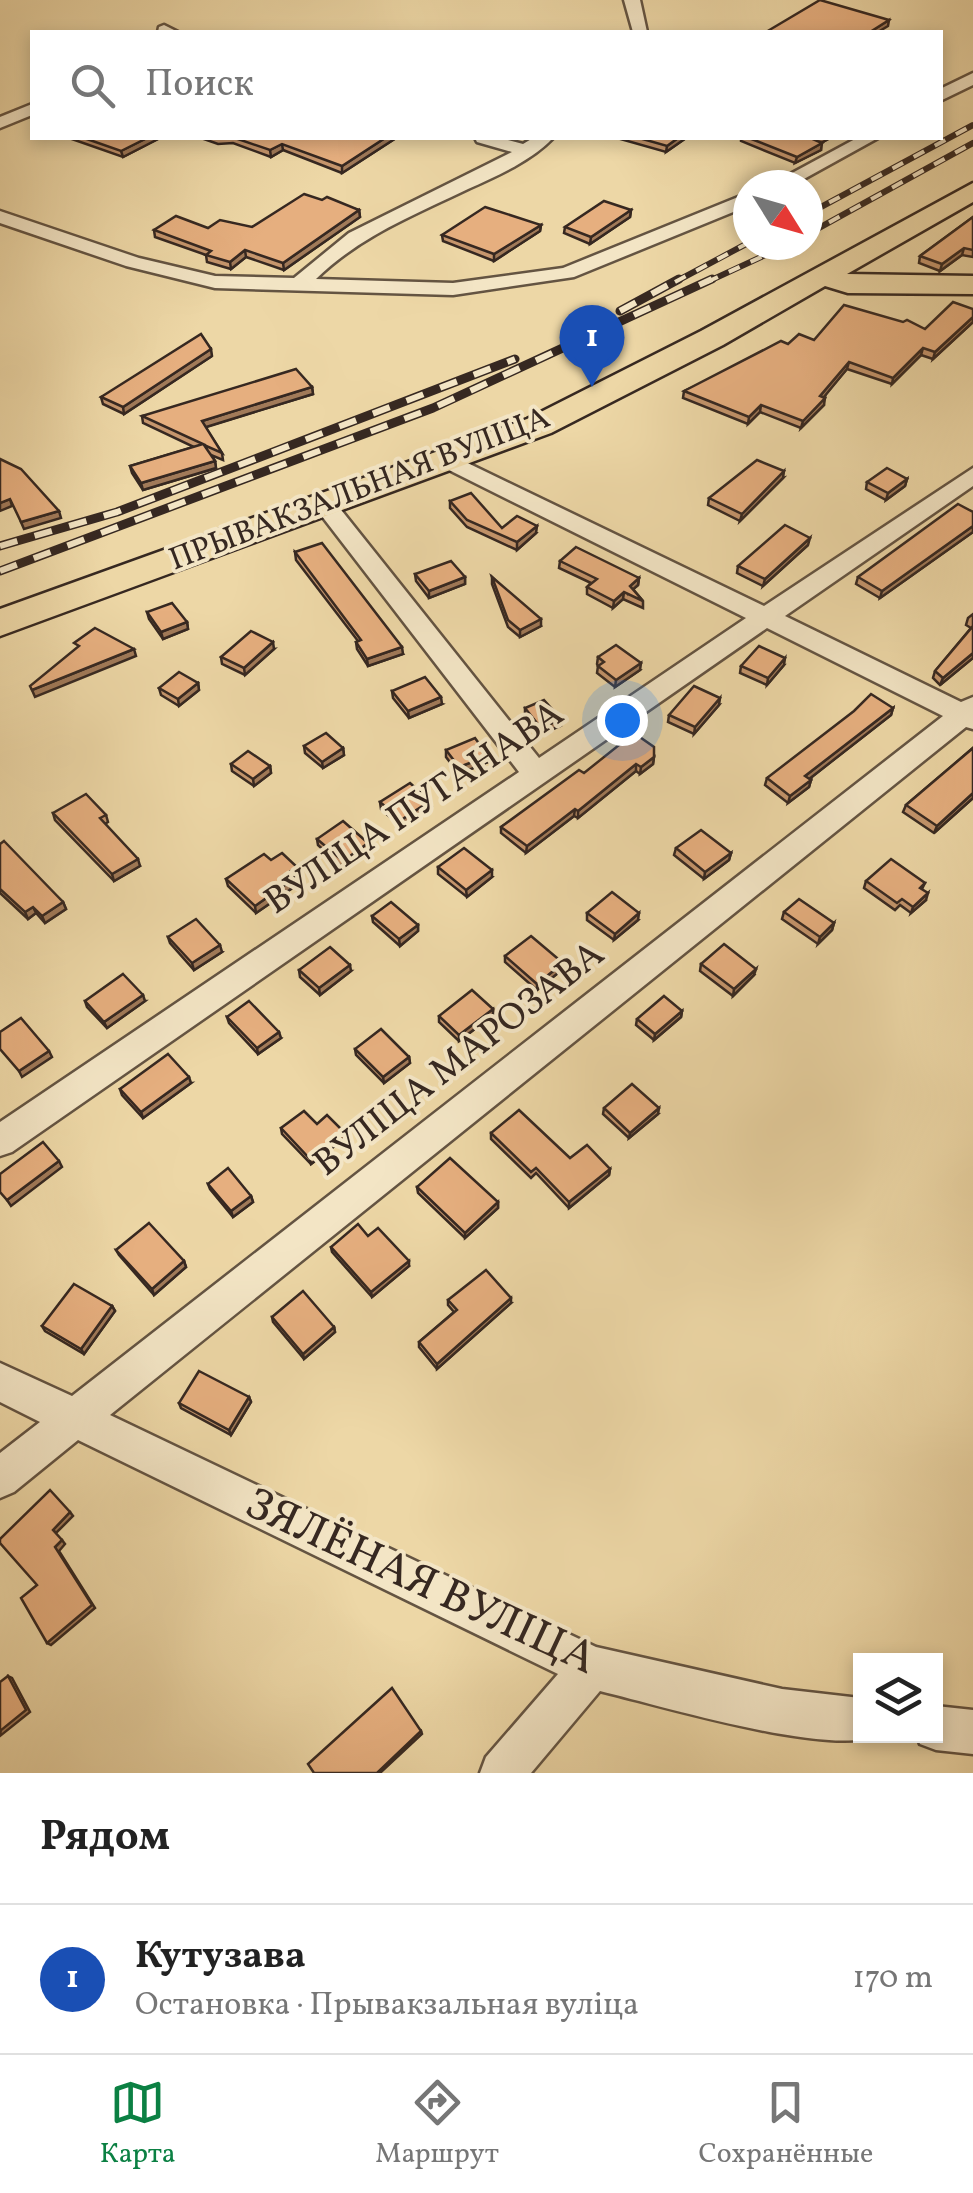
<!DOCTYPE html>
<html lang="ru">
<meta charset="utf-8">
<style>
body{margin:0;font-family:Vollkorn,serif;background:#f2f2f2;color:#222}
.controls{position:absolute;right:30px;bottom:30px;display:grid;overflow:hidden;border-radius:0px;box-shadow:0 5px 15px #0003}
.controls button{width:90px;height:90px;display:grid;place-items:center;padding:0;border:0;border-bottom:2px solid #e0e0e0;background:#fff;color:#222;font:50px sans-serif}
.compass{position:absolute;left:733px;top:170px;width:90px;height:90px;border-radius:50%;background:#fff;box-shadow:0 5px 15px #0003;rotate:127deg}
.you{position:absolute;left:622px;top:720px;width:35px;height:35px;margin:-25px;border:8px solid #fff;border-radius:50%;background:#1a73e8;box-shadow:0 0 0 15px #1a73e833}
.badge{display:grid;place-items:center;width:65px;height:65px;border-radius:50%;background:#0b8043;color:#fff;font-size:32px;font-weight:700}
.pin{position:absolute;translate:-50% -82px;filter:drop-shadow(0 2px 5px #0008)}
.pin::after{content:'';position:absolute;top:52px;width:35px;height:30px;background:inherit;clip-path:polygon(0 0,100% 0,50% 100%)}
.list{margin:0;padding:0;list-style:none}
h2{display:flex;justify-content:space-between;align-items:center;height:130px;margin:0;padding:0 40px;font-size:42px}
h2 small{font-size:32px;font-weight:400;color:#767676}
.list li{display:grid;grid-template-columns:65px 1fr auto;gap:30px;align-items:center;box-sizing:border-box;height:150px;padding:0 40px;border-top:2px solid #e0e0e0}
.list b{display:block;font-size:38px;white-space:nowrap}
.list p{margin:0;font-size:32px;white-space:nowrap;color:#767676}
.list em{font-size:32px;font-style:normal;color:#767676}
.icon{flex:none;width:55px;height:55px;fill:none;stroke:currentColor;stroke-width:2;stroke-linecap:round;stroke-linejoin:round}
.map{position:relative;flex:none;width:973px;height:1773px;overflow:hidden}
.search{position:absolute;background:#fff;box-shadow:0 5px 15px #0003;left:30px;right:30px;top:30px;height:110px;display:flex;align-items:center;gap:25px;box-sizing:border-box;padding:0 35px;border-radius:0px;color:#767676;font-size:38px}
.sheet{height:280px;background:#fff}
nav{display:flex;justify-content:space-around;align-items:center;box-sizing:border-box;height:140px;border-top:2px solid #e0e0e0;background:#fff;font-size:28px;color:#767676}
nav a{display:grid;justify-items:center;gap:5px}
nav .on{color:#0b8043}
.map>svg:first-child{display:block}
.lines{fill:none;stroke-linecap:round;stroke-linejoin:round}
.street-casing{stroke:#645442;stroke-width:5}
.primary-casing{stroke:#362821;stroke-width:5}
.street{fill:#f3e5c5;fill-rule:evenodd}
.primary{fill:#edd7a6;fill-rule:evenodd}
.rail-far1-casing{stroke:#362821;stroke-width:6}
.rail-casing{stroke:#362821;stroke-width:9}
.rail-far1{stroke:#f3e5c5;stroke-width:4;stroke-dasharray:12;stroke-linecap:butt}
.rail{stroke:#f3e5c5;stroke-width:6;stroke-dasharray:18;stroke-linecap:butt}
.wall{fill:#c6966d;stroke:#362821;stroke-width:2.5}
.shaded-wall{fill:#a17a59;stroke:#362821;stroke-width:2.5}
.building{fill:#e6af7f;stroke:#362821;stroke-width:2.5}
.labels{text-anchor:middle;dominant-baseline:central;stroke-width:8;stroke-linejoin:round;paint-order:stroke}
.far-street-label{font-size:32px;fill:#362821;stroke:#f3e5c5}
.street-label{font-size:38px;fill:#362821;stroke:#f3e5c5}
.near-street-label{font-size:45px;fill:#362821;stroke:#f3e5c5}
</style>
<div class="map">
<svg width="973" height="1773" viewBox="0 0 973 1773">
<rect width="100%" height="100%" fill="#edd7a6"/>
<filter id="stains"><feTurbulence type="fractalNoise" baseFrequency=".002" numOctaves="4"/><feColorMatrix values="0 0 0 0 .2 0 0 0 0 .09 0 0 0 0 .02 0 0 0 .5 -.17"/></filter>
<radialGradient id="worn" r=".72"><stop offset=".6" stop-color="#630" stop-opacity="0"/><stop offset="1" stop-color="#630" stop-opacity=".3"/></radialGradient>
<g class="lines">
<defs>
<g id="street">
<polygon points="624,0 640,0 647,32 633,32"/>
<polygon points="164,25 178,32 158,32 159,27"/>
<polygon points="973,73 973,85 940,101 940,89"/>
<polygon points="32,104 32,115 0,128 0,117"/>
<path d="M475,138H500L523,144L533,138H553C531,161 497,176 468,189C414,215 360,236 316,279L453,283L563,268L748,193V206L574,277L453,295L215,288L126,266L0,223V211L139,258L215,276L294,278L349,233L512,152L477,142Z"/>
<polygon points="857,138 878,138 793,185 770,185"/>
<path d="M449,454L764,606L973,468V486L785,616L961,702L973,697V729L966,727L110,1415L596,1647L782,1689L860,1698V1736H876C827,1756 658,1705 600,1691L531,1773H480L486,1757L558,1674L78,1440L14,1492L0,1498V1453L40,1422L0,1402V1363L72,1396L943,716L767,628L12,1152L0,1156V1122L519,772L318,511L314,506L318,501H334L539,758L746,618L441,466L438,461L441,456Z"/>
<polygon points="936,1706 973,1710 973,1754 936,1750 920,1744 917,1736 936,1736"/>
</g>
<polygon id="primary" points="973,183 973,202 847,274 973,276 973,294 848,293 825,286 723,345 551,433 0,636 0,609 527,419 701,331"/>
</defs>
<use href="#street" class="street-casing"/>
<use href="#primary" class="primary-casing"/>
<use href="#street" class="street"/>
<use href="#primary" class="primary"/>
<defs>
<g id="rail-far1">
<polyline points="808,214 973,125"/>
<polyline points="808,234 973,143"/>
<polyline points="675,282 748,243"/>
<polyline points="707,282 787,245"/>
</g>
<g id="rail">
<polyline points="620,311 679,279"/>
<polyline points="0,546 117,512 515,359"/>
<polyline points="0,571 433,408 712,279"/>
</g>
</defs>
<use href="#rail-far1" class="rail-far1-casing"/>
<use href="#rail" class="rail-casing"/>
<use href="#rail-far1" class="rail-far1"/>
<use href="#rail" class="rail"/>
</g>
<g class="wall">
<polygon points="69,138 160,138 123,157"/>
<polygon points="201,138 396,138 342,173 283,150 271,157 233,143 218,144"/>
<polygon points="617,138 686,138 666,152"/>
<polygon points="741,138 830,138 821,143 821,150 795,163 741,141"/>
<polygon points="322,200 359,210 360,217 284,270 246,257 231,269 207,262 206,255 155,237 154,230 252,227"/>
<polygon points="631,210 630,217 590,244 564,233 565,227"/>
<polygon points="973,217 973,257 962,255 940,271 919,263 920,256"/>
<polygon points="541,225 540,231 494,261 443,241 442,235"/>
<polygon points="973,309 973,322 933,359 921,355 892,384 847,369 823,397 824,405 801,428 760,412 748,424 683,398 684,391 788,344 814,340 925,329"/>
<polygon points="212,356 124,414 103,404 101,397"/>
<polygon points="312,387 313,394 205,427 222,453 223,460 211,455 215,461 216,468 143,490 132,473 130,466 194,447 143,423 142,416"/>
<polygon points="783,478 740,521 708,505 709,498"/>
<polygon points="907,479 905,486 886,500 866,489 867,482"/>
<polygon points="450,501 502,528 536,533 517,550 467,527 450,508"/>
<polygon points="973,512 973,532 880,598 856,584 858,577"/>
<polygon points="808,545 763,586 737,573 738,566"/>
<polygon points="295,552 403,654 368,666 357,649 356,642 358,641 296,560"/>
<polygon points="560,561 639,578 638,585 633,589 643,601 643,608 623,599 613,608 587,594 587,587 591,583 559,568"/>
<polygon points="415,574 465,577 465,584 429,598 416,581"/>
<polygon points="492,577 541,626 520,637 508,627 492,584"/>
<polygon points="147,612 187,622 188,629 163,639 149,619"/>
<polygon points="973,614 973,658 940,685 933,678 935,671 971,628 966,625 968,618"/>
<polygon points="274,649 245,675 222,664 221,657"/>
<polygon points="598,657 640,670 615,687 597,673 598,666 597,664"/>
<polygon points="784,665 767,685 740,673 741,666"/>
<polygon points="198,683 199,690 179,706 161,695 159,688"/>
<polygon points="392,691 442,704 409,718 393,698"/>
<polygon points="719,705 694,734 668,722 669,715"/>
<polygon points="525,708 560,726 541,734 525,715"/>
<polygon points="893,708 891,715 809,779 811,780 809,787 788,803 765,785 767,778"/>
<polygon points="304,746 343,748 344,755 323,768 305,753"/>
<polygon points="973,748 973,798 934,833 903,812 906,805"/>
<polygon points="446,750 488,762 459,774 446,757"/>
<polygon points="654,757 653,764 640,774 636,771 578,818 574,816 526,853 501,833 501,827 584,773"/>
<polygon points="231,764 270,766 271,773 254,786 232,771"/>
<polygon points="380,802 430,807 401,827 381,809"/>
<polygon points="53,813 106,815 108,822 105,824 140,866 114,881 55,820"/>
<polygon points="317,839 369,850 343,868 318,845"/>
<polygon points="0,844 63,902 66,909 45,923 36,913 28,919 0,893"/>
<polygon points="676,848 731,853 729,860 704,879 674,855"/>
<polygon points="271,860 298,874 288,881 291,889 256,913 228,886 226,879"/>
<polygon points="438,867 492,877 467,897 438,874"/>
<polygon points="866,881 925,883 922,889 926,900 911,913 900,905 895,910 864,888"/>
<polygon points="784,912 834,923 832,930 818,944 782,919"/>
<polygon points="587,913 638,920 614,940 587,920"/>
<polygon points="372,916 418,925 418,931 400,946 373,922"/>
<polygon points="168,937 222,952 194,970 170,943"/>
<polygon points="505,956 563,969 537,990 505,962"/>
<polygon points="701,964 754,975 733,996 700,971"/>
<polygon points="299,970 351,971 320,995 300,977"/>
<polygon points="85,1001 145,1001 107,1028 87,1007"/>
<polygon points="493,1009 493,1015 459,1041 439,1022 439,1016"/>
<polygon points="682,1011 681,1017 654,1040 636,1025 637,1019"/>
<polygon points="227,1017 281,1038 258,1054 229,1023"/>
<polygon points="355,1049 409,1057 410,1063 384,1083 356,1055"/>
<polygon points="191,1083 143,1118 122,1095 120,1089"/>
<polygon points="604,1108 658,1114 629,1138 603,1114"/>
<polygon points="317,1124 344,1132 345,1138 311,1164 282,1134 281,1128"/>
<polygon points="491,1133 570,1158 610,1169 609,1175 569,1208 536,1173 531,1178 491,1139"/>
<polygon points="208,1184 251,1196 253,1202 233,1217 210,1189"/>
<polygon points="417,1187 498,1202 498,1208 465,1238 418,1193"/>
<polygon points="368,1236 409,1266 372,1297 332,1252 331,1247"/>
<polygon points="116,1250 184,1261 186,1267 154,1295 119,1255"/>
<polygon points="448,1300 511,1303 437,1369 419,1347 419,1342 454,1312 448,1305"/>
<polygon points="112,1306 115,1311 84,1354 45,1331 42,1326"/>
<polygon points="272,1317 334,1327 335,1332 304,1359 273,1322"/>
<polygon points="249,1397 251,1402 231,1435 181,1408 179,1403"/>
</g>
<g class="shaded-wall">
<polygon points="889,20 888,26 878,32 870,32"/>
<polygon points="147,138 160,138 123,157 121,151"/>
<polygon points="385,138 396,138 342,173 342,166"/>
<polygon points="678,138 686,138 666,152 667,146"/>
<polygon points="820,138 830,138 814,147 815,140"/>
<polygon points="822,143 821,150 795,163 797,157"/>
<polygon points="282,144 283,150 271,157 270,150"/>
<polygon points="359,210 360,217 284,270 283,263"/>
<polygon points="631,210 630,217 590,244 591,237"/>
<polygon points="541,225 540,231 494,261 494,254"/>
<polygon points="964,248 962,255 940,271 942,264"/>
<polygon points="245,250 246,257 231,269 230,262"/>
<polygon points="973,317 973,322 933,359 935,352"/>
<polygon points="923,348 921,355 892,384 893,378"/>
<polygon points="211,349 212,356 124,414 123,407"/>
<polygon points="849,362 847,369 819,403 820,396"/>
<polygon points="312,387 313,394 203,428 202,421"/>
<polygon points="825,398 824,405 801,428 803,421"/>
<polygon points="761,405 760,412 748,424 749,417"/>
<polygon points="215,461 216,468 143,490 141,483"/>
<polygon points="784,471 783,478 740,521 742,514"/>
<polygon points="907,479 905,486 886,500 888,493"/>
<polygon points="10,499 12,506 0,511 0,503"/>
<polygon points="59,511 61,518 24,529 21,522"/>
<polygon points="537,526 536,533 517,550 517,542"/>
<polygon points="973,526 973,532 880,598 882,591"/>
<polygon points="810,538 808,545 763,586 765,579"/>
<polygon points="465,577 465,584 429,598 429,591"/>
<polygon points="639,578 638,585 629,593 630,586"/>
<polygon points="624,592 623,599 613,608 614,601"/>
<polygon points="541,619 541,626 520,637 520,630"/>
<polygon points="187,622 188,629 163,639 161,632"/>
<polygon points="273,642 274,649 245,675 244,668"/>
<polygon points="402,647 403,654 368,666 367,659"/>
<polygon points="134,649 136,656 35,697 32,690"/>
<polygon points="973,653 973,658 940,685 943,678"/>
<polygon points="785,658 784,665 767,685 768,678"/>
<polygon points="641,663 640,670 615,687 616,680"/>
<polygon points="198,683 199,690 179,706 178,699"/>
<polygon points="441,697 442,704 409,718 408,711"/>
<polygon points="720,698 719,705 694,734 695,727"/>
<polygon points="893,708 891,715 804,783 805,776"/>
<polygon points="561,719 560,726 541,734 541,728"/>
<polygon points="343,748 344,755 323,768 322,762"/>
<polygon points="488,756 488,762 459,774 459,767"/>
<polygon points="654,757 653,764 640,774 641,767"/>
<polygon points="636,764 636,771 578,818 578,811"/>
<polygon points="270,766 271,773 254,786 253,779"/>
<polygon points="811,780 809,787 788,803 790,796"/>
<polygon points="973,793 973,798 934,833 937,826"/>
<polygon points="430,801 430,807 401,827 401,820"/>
<polygon points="575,809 574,816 526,853 527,846"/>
<polygon points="368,843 369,850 343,868 343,861"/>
<polygon points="731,853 729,860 704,879 705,872"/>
<polygon points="138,859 140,866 114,881 112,874"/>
<polygon points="297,867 298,874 284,883 283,876"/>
<polygon points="492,870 492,877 467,897 466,890"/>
<polygon points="289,882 291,889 256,913 255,906"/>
<polygon points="928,893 926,900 911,913 913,907"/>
<polygon points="63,902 66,909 45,923 42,916"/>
<polygon points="33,907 36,913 28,919 25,912"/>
<polygon points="639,913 638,920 614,940 615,934"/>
<polygon points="834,923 832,930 818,944 820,937"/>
<polygon points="418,925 418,931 400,946 399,939"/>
<polygon points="220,945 222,952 194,970 192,963"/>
<polygon points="563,963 563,969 537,990 537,984"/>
<polygon points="350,965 351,971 320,995 319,988"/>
<polygon points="756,969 754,975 733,996 734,989"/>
<polygon points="143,995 145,1001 107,1028 104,1022"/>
<polygon points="493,1009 493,1015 459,1041 459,1035"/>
<polygon points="682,1011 681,1017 654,1040 655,1034"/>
<polygon points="279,1032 281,1038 258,1054 257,1048"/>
<polygon points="49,1051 52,1057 22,1077 19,1071"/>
<polygon points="409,1057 410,1063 384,1083 383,1077"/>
<polygon points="189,1077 191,1083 143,1118 141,1112"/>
<polygon points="659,1108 658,1114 629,1138 630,1133"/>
<polygon points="344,1132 345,1138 311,1164 310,1159"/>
<polygon points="59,1161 62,1167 11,1206 7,1200"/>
<polygon points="610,1169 609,1175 569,1208 569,1202"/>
<polygon points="251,1196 253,1202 233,1217 231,1211"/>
<polygon points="498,1202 498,1208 465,1238 465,1233"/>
<polygon points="184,1261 186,1267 154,1295 152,1289"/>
<polygon points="409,1261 409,1266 372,1297 371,1292"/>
<polygon points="511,1298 511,1303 437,1369 437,1364"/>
<polygon points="112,1306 115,1311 84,1354 81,1349"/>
<polygon points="334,1327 335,1332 304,1359 303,1354"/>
<polygon points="249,1397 251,1402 231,1435 229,1430"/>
<polygon points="70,1512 73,1516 56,1533 53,1530"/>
<polygon points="62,1540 65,1544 59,1551 95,1608 51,1645 47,1643 55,1547"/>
<polygon points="8,1676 12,1678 30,1712 0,1736"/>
<polygon points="421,1731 422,1734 380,1773 377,1773"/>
</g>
<g class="building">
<polygon points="820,0 889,20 870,32 766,32"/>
<polygon points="84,138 147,138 121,151"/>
<polygon points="235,138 385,138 342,166 282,144 270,150"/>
<polygon points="639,138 678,138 667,146"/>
<polygon points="749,138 820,138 815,140 822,143 797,157"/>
<polygon points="304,194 322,200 327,197 359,210 283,263 245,250 230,262 206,255 211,251 154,230 176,216 208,228 220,220 252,227"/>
<polygon points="604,201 631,210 591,237 565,227"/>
<polygon points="485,207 541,225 494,254 442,235"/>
<polygon points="973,217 973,250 964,248 942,264 920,256"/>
<polygon points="953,302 973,309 973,317 935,352 923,348 893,378 849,362 820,396 825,398 803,421 761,405 749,417 684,391 781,341 788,344 799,334 814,340 844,305 903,322 907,320 925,329"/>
<polygon points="201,334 211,349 123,407 101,397"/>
<polygon points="296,369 312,387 202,421 222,453 204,445 215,461 141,483 130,466 203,444 142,416"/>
<polygon points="0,459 21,469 59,511 21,522 10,499 0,503"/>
<polygon points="757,460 784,471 742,514 709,498"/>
<polygon points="887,468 907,479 888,493 867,482"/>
<polygon points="471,493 502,528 517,516 537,526 517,542 467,520 450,501"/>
<polygon points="958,504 973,512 973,526 882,591 858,577"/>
<polygon points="785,525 810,538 765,579 738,566"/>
<polygon points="322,543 402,647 367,659 356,642 361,640 295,552"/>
<polygon points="576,547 639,578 630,586 643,601 624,592 614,601 587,587 597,579 560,561"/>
<polygon points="451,561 465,577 429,591 415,574"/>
<polygon points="492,577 541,619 520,630 508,620"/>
<polygon points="172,603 187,622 161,632 147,612"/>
<polygon points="973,626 973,653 943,678 935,671"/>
<polygon points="95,628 134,649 32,690 30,686 79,646 74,643"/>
<polygon points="251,631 273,642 244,668 221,657"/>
<polygon points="616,645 641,663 616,680 598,666 604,662 598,657"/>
<polygon points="759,646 785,658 768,678 741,666"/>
<polygon points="179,672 198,683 178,699 159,688"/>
<polygon points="425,677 441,697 408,711 392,691"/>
<polygon points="694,686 720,698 695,727 669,715"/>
<polygon points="871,694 893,708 805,776 811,780 790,796 767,778 854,711"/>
<polygon points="544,700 561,719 541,728 525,708"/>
<polygon points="326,733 343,748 322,762 304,746"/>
<polygon points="634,733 654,747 654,757 641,767 636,764 578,811 575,809 527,846 501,827 579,770 584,773"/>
<polygon points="475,738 488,756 459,767 446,750"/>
<polygon points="973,748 973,793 937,826 906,805"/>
<polygon points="248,751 270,766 253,779 231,764"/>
<polygon points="410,783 430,801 401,820 380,802"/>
<polygon points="86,794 106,815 100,818 138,859 112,874 53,813"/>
<polygon points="343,821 368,843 343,861 317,839"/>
<polygon points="701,830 731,853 705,872 676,848"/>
<polygon points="4,841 63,902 42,916 33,907 25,912 0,889 0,844"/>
<polygon points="464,848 492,870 466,890 438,867"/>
<polygon points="282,853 297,867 283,876 289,882 255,906 226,879 264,854 271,860"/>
<polygon points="891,859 925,883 920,888 928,893 913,907 902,899 897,903 866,881"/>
<polygon points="612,892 639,913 615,934 587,913"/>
<polygon points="799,899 834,923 820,937 784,912"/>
<polygon points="391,902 418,925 399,939 372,916"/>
<polygon points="196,919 220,945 192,963 168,937"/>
<polygon points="531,936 563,963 537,984 505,956"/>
<polygon points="724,944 756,969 734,989 701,964"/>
<polygon points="330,947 350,965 319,988 299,970"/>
<polygon points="123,974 143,995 104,1022 85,1001"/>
<polygon points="472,990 493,1009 459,1035 439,1016"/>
<polygon points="664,996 682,1011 655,1034 637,1019"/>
<polygon points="249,1001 279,1032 257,1048 227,1017"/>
<polygon points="21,1018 49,1051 19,1071 0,1049 0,1032"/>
<polygon points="381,1029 409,1057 383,1077 355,1049"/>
<polygon points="168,1054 189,1077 141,1112 120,1089"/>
<polygon points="632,1084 659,1108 630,1133 604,1108"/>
<polygon points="519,1110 570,1158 587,1145 610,1169 569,1202 536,1168 531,1172 491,1133"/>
<polygon points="304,1111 317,1124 327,1115 344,1132 310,1159 281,1128"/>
<polygon points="43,1142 59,1161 7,1200 0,1192 0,1174"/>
<polygon points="450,1158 498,1202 465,1233 417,1187"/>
<polygon points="228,1168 251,1196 231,1211 208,1184"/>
<polygon points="149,1223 184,1261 152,1289 116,1250"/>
<polygon points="358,1224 368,1236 378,1228 409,1261 371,1292 331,1247"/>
<polygon points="486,1270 511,1298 437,1364 419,1342 457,1310 448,1300"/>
<polygon points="74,1284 112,1306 81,1349 42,1326"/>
<polygon points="303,1291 334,1327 303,1354 272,1317"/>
<polygon points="199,1371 249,1397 229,1430 179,1403"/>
<polygon points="50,1490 70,1512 53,1530 62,1540 55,1547 92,1605 47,1643 21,1598 37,1585 0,1543 0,1539"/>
<polygon points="8,1676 26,1710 0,1731 0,1682"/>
<polygon points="392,1688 421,1731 377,1773 314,1773 308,1764"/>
</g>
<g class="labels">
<g class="far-street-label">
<text transform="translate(360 490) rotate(-21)">ПРЫВАКЗАЛЬНАЯ ВУЛІЦА</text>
</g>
<g class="street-label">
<text transform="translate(415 809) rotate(-34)">ВУЛІЦА ПУГАНАВА</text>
<text transform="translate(460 1060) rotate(-38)">ВУЛІЦА МАРОЗАВА</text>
</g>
<g class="near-street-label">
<text transform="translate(420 1583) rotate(25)">ЗЯЛЁНАЯ ВУЛІЦА</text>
</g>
</g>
<rect width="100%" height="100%" filter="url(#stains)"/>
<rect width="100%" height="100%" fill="url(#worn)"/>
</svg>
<div class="controls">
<button><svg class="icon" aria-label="layers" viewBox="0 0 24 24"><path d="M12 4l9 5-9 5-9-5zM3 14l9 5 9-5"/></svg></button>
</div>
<svg class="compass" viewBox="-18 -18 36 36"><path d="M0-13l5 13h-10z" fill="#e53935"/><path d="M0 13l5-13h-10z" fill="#767676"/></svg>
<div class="you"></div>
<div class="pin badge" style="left:592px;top:387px;background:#1a4fb4">1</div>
<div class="search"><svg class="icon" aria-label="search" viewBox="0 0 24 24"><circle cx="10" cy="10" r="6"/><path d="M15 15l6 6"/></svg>Поиск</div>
</div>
<section class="sheet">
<h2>Рядом<small></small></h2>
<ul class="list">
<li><span class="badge" style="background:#1a4fb4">1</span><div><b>Кутузава</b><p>Остановка · Прывакзальная вуліца</p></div><em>170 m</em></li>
</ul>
</section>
<nav>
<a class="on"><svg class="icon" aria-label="map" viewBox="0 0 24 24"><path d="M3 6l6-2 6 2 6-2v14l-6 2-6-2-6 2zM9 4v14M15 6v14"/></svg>Карта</a>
<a><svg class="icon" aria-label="directions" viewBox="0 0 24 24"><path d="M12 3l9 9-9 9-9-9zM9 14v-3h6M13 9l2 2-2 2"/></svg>Маршрут</a>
<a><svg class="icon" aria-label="saved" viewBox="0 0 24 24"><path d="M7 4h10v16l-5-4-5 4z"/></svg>Сохранённые</a>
</nav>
